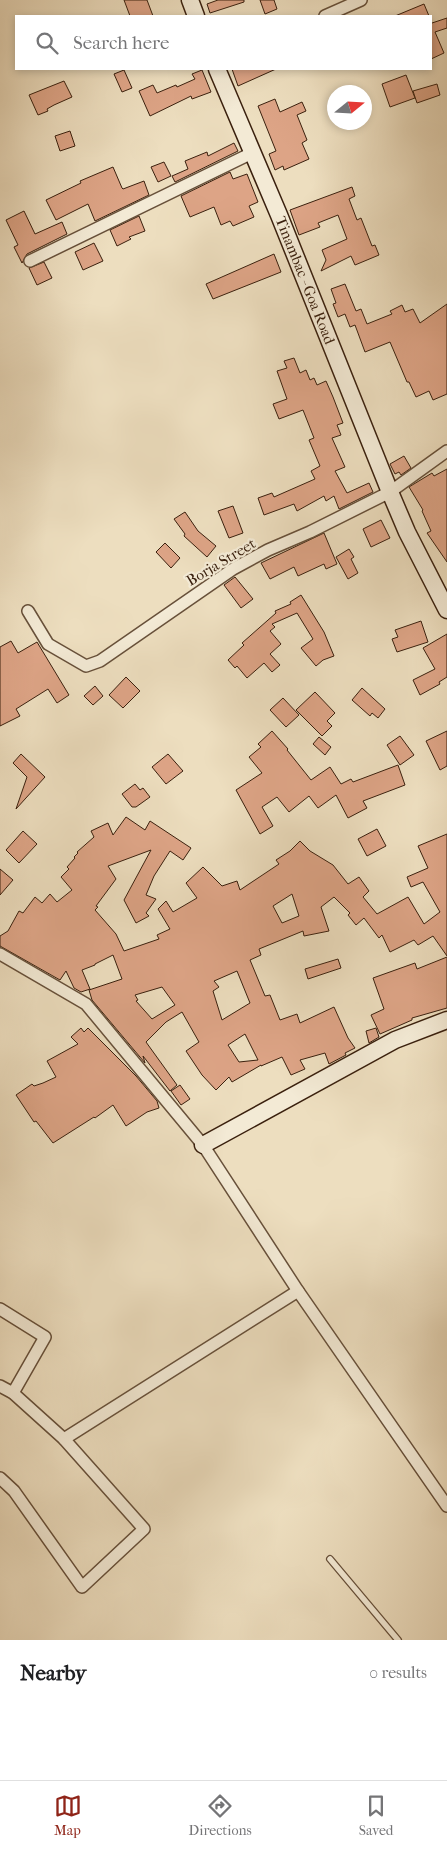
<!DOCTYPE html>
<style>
body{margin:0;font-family:"IM FELL French Canon",serif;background:#f2f2f2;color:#202124}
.compass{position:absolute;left:327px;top:85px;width:45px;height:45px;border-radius:50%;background:#fff;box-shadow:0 2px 8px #0003;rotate:72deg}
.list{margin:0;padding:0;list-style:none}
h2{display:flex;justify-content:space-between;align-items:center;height:65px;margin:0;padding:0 20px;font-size:21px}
h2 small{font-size:16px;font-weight:400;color:#757577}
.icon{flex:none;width:28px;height:28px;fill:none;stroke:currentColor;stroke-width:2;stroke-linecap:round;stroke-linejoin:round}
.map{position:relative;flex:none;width:447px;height:1640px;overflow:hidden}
.search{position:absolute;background:#fff;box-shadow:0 2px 8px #0003;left:15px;right:15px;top:15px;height:55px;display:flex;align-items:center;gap:12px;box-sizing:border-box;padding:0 18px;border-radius:0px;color:#757577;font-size:19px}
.sheet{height:140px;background:#fff}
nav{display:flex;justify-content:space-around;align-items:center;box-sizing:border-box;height:70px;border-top:1px solid #e0e0e0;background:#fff;font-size:14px;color:#757577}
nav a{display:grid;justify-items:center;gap:2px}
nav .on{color:#8f2418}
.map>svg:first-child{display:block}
.building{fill:#dda486;stroke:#3a200e;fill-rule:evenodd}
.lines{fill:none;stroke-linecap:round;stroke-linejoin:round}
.lane-casing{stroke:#67503a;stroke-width:8}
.street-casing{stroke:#67503a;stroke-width:14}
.secondary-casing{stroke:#3a200e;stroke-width:19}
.lane{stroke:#f3ead5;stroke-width:5.5}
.street{stroke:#f3ead5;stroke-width:11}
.secondary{stroke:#f3ead5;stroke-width:16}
.labels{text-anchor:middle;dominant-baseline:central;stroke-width:4.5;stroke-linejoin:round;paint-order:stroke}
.street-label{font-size:15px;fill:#3a200e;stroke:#f3ead5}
</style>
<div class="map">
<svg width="447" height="1640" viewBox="0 0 447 1640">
<rect width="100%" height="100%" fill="#eddebf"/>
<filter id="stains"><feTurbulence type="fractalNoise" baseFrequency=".004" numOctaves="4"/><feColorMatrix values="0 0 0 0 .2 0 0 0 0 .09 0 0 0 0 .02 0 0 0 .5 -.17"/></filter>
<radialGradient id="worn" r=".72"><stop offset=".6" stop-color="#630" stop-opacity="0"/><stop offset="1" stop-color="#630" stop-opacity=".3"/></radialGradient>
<g class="building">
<polygon points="124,0 147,0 153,16 130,16"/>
<polygon points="218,0 244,0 244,2 210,13 207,4"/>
<polygon points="260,0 274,0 277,9 265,14"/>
<polygon points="424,4 429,16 395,16"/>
<polygon points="447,18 447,28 435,32 444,53 431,59 431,22 432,23"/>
<polygon points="232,69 276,69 238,86"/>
<polygon points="124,70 132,88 122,92 114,74"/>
<polygon points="202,70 211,92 192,99 191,96 150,116 139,91 153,85 157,93 176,85 177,87 195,79 192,74"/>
<polygon points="406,75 415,98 390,107 382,84"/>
<polygon points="64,81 72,97 54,105 47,109 48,111 38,115 29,95"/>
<polygon points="437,84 440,95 417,103 413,91"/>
<polygon points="275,99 280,112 302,102 306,111 297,115 307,140 302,143 309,159 284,170 283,166 275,170 269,154 276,151 258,106"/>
<polygon points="70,131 75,146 60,151 55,136"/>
<polygon points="234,143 238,151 175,182 172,176 188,169 185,161 207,152 208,156"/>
<polygon points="164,162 171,176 158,182 151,167"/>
<polygon points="113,167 122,188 123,189 144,181 149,195 95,221 88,204 56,220 46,200 81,183 80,181"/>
<polygon points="230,172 233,179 247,174 258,202 249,206 254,217 233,226 230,221 221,225 214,207 190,217 181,196"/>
<polygon points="352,187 355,196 349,199 357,220 361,218 372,246 375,245 379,255 355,265 351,256 321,271 326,260 322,250 347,239 338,215 318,223 320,227 299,235 290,210"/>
<polygon points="24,211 35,234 62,222 67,234 27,254 22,263 14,247 18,245 6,220"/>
<polygon points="139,216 145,231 129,237 131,239 117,246 110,230"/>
<polygon points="94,243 103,261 83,270 75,252"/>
<polygon points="274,254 281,272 213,299 206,284"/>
<polygon points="44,262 52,278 37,285 29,268"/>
<polygon points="345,284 356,311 361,309 367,324 392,314 390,311 402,305 405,312 413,309 420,323 447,304 447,394 433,400 429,391 416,397 409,382 407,382 390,342 365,352 355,325 350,327 345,314 338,317 333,304 336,303 331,289"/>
<polygon points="294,358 300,373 306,370 310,380 314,378 317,385 326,381 333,397 343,423 337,425 341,435 332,438 345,467 335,471 347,493 369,483 373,492 339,509 334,496 326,501 324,496 297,511 294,504 264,515 258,498 272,493 274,497 315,479 311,471 320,466 309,440 314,438 303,410 279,419 273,404 287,399 277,371 287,368 284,361"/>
<polygon points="404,456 411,468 401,475 399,472 395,474 390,464"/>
<polygon points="447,469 447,562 427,533 431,531 422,511 423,510 409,487 432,473 434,476"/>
<polygon points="233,506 243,533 229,538 218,511"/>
<polygon points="185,512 198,531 216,546 207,557 184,536 185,534 174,519"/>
<polygon points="381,520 390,538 371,547 363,529"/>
<polygon points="324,533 337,564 326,569 324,564 298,576 294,567 270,579 261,563"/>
<polygon points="165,543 180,558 171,568 156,552"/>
<polygon points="349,549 354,557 351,559 358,573 348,579 336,557"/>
<polygon points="235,577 253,599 241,608 224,585"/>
<polygon points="301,595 324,632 334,656 323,660 316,666 301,648 313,639 297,613 272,624 275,627 270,631 281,644 270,654 280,665 272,672 264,663 247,678 237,666 235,668 228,660 244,645 242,643 276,613 275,611 291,604 290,602"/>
<polygon points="421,621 428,642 397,652 392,639 398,637 395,630"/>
<polygon points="447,634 447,677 439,682 440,684 420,695 413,680 435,669 423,648"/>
<polygon points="11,641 18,653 37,642 69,695 57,703 48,689 16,709 20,716 0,726 0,647"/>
<polygon points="126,677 140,691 123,708 109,695"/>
<polygon points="95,686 103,696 93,705 84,696"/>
<polygon points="362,688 385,709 378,718 372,713 370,716 352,700"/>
<polygon points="315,692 335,713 327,721 332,726 322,736 296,710"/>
<polygon points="283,698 299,715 286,727 270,710"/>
<polygon points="272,731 288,749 287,750 311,780 330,767 341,784 351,779 353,782 398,765 405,785 363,801 367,808 348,818 336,795 318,808 309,796 289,812 277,797 262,807 273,826 260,834 236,790 262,773 249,757 261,747 258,744"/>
<polygon points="447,731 447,766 440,770 426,741"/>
<polygon points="400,736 414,755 400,765 387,745"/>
<polygon points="319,737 331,747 325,755 313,744"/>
<polygon points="21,754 45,777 16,809 27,777 13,763"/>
<polygon points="168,754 183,771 166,784 152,767"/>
<polygon points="135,784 140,790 143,788 150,797 136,807 132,807 122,794"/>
<path d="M126,817L145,830L150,821L191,848L183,860L170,851L154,876L146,895L156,899L146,913L149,916L136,923L124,900L151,850L108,866L116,879L96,906L98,907L95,910L116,934L124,951L159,939L157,935L170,929L158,909L166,901L173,912L197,898L186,883L203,867L222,886L237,881L240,890L279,864L276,860L290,851L300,841L310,851L333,865L348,884L359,877L369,891L363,897L377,914L408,897L424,924L440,912L423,882L411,887L407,877L428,868L418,846L447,834V956L433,936L418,945L414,940L390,952L382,935L379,938L364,918L356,925L348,915L350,913L334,897L321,907L329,931L304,936L303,931L259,949L261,955L250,960L265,996L270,995L280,1020L297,1014L300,1023L334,1007L348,1038L355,1048L345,1053L346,1055L329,1064L325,1053L300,1060L305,1069L291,1075L282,1057L261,1066V1065L232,1082L229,1077L216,1090L202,1075L186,1051L199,1042L182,1012L166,1022L146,1042L177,1085L170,1091L143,1056L145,1063L92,1000L89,990L122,979L113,955L95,964V965L82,970L90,989L81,992L74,988L66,971L60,980L0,946V936L8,931L19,911L23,913L35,897L42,903L50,894L57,902L72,890L61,877L69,869L67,867L75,858L74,857L78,853L77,852L94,837L91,831L108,823L113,835ZM292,894L299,916L282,923L273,906ZM237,971L250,1003L222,1020L213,991L219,987L214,981ZM162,987L175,1005L152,1019L136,1001L138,1000L135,995ZM245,1034L258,1060L239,1062L228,1045Z"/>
<polygon points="377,829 386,846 367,856 358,839"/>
<polygon points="23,831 37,844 19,863 6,850"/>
<polygon points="0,869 13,880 0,895"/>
<polygon points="447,957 447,1008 412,1018 412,1020 380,1034 371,1015 384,1009 373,978 415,963 417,969"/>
<polygon points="338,959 341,968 308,979 305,969"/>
<polygon points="81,1028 84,1032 88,1028 136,1076 157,1101 159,1108 147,1112 126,1126 113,1105 95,1118 94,1117 53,1143 36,1121 34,1122 16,1095 32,1084 34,1086 43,1083 56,1077 47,1061 78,1044 71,1037"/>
<polygon points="376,1028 379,1037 369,1043 366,1031"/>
<polygon points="180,1085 190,1099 181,1105 171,1091"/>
</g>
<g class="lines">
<defs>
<polyline id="lane" points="330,1559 398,1640"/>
<g id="street">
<polyline points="325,16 361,0"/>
<polyline points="30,261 252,153"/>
<polyline points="28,611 48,644 86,666 100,661 233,569 268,550 310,532 390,492 447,451"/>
<polyline points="0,954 86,1004 203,1145 298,1291 447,1506"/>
<polyline points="0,1309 45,1337 13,1393"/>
<polyline points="0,1386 13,1393 64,1439 144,1529 82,1587 14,1491 0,1478"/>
<polyline points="64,1439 298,1291"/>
</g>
<g id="secondary">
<polyline points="190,0 196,16"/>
<path id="s1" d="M217,69L279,215L390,492L407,532L447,610"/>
<polyline points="203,1145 395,1040 447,1020"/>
</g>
</defs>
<use href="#lane" class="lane-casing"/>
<use href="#street" class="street-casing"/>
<use href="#secondary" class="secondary-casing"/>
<use href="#lane" class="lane"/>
<use href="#street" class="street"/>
<use href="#secondary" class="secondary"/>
</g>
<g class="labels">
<g class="street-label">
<text stroke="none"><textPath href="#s1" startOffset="229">Tinambac - Goa Road</textPath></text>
<text transform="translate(221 562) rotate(-31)">Borja Street</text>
</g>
</g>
<rect width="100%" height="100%" filter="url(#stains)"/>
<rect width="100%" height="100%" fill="url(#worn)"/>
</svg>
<svg class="compass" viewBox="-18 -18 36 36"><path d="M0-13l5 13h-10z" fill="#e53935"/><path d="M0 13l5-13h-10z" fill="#757577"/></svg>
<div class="search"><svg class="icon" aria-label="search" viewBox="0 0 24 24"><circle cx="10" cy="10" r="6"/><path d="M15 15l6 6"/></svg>Search here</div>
</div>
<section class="sheet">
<h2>Nearby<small>0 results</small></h2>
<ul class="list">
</ul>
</section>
<nav>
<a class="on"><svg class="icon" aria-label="map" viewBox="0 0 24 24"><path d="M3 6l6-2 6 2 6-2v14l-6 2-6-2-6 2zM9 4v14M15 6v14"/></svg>Map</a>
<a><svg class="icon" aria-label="directions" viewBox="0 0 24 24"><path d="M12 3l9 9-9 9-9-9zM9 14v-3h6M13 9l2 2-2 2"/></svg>Directions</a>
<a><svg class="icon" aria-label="saved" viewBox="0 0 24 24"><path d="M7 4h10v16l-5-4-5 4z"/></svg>Saved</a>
</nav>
